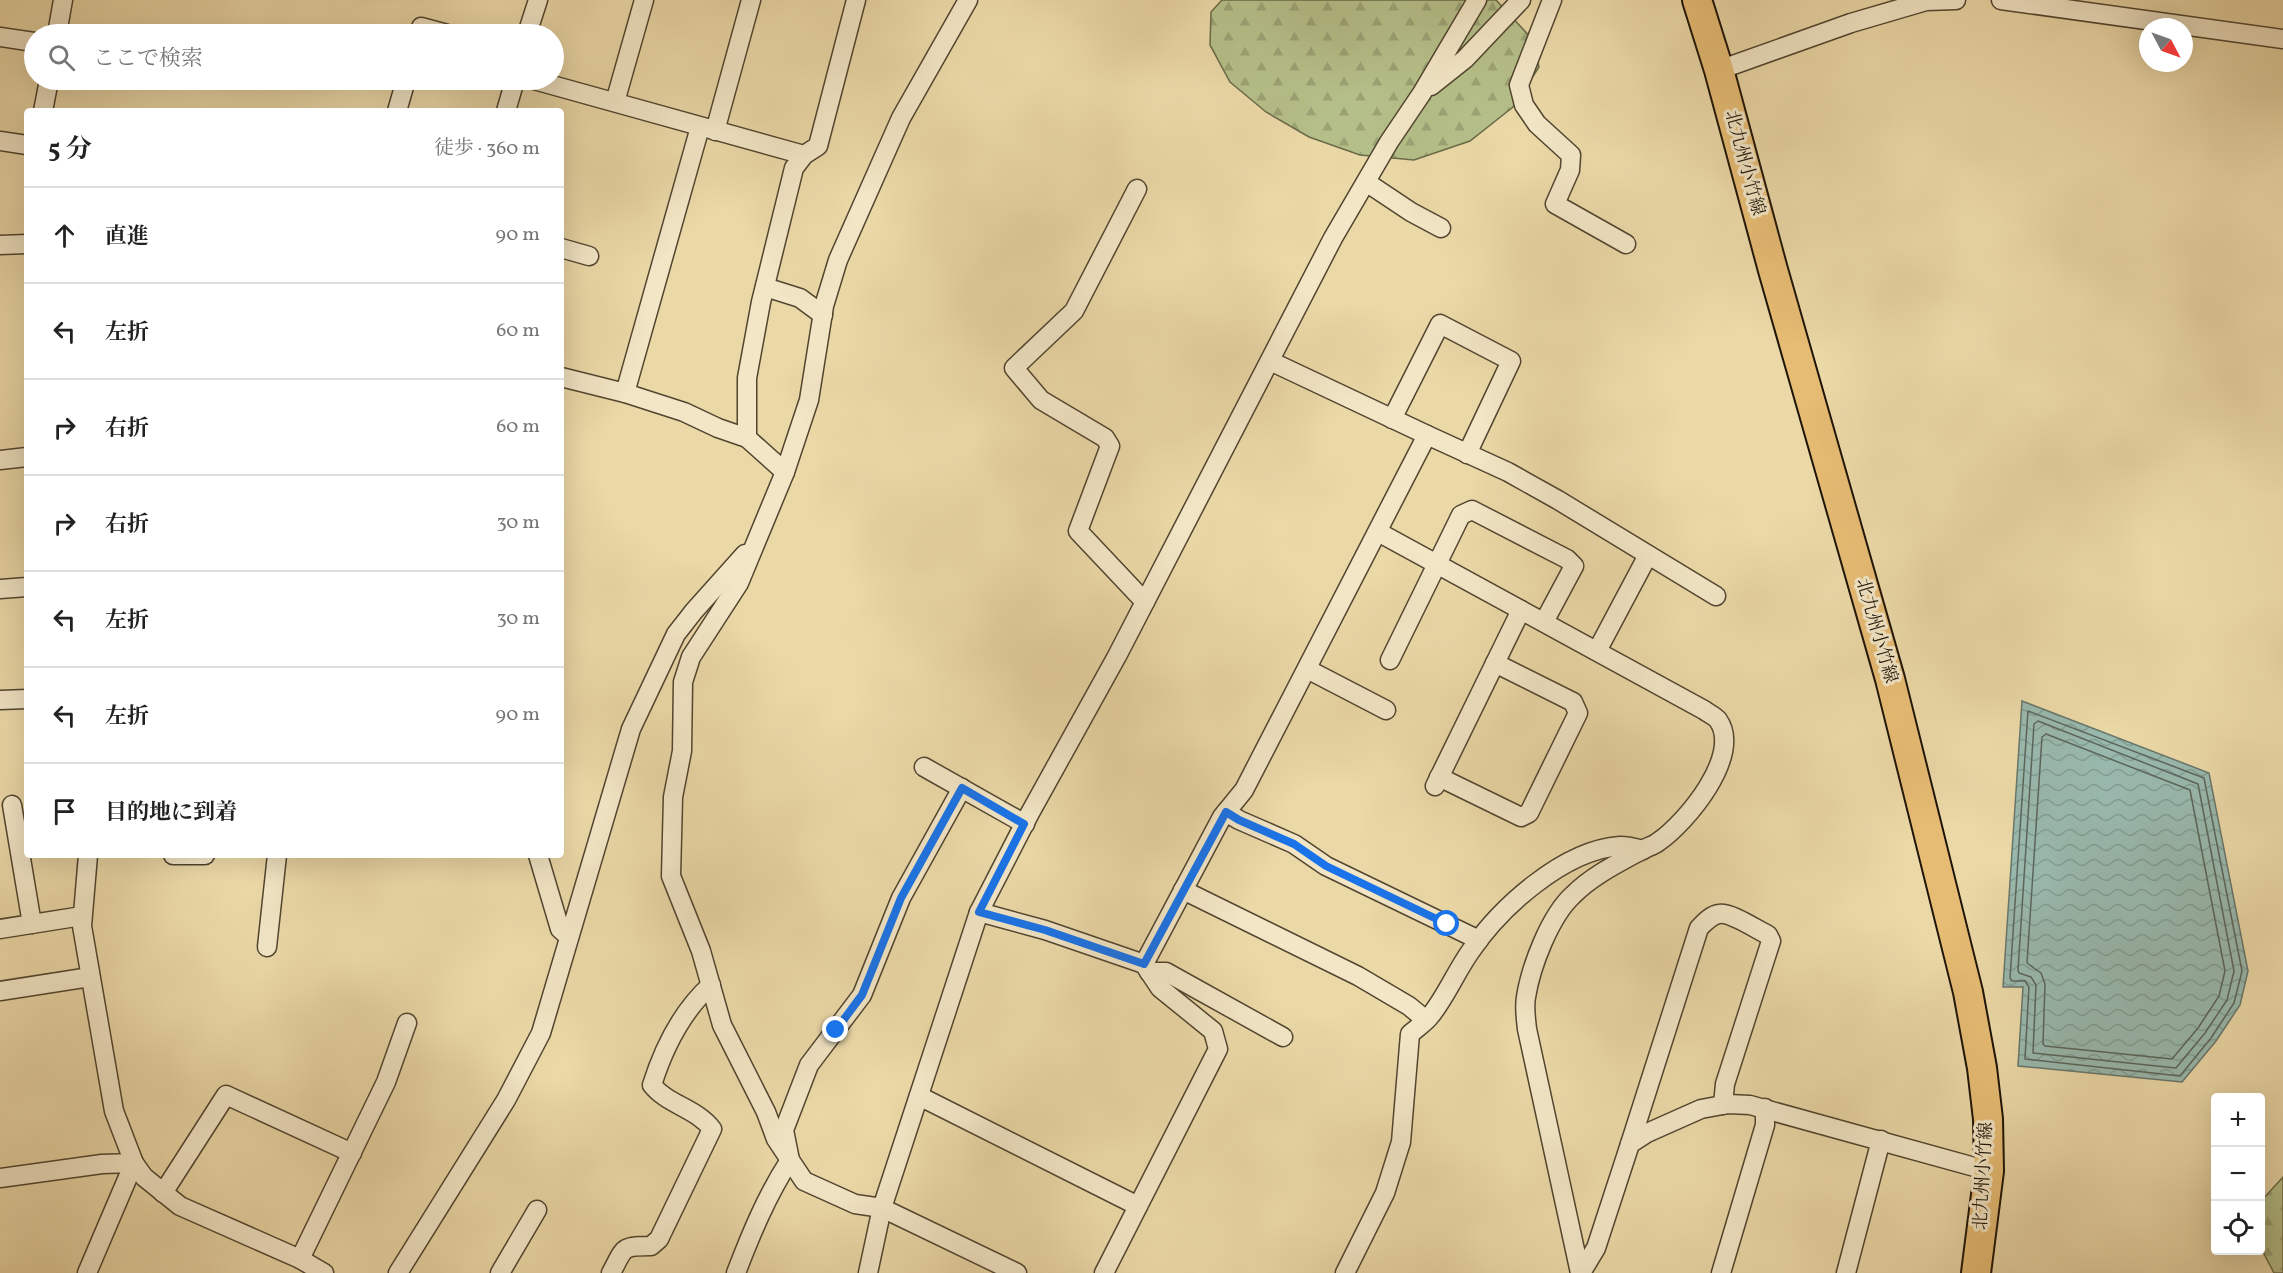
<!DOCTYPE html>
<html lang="ja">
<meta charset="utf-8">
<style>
body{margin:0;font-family:Vollkorn,"Noto Serif JP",serif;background:#f2f2f2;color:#222}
.controls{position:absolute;right:18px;bottom:18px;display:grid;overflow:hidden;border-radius:6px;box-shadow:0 6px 24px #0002}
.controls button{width:54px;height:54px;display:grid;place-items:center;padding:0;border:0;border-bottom:2px solid #e0e0e0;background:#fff;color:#222;font:30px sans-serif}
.compass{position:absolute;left:2139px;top:18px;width:54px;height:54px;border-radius:50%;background:#fff;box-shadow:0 6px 24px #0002;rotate:131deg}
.stop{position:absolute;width:18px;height:18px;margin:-14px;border:4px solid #1a73e8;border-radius:50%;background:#fff}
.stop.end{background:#1a73e8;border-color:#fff;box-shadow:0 2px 6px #0008}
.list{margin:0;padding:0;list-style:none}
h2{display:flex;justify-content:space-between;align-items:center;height:78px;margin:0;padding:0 24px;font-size:26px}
h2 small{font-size:20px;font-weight:400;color:#767676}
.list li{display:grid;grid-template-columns:39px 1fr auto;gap:18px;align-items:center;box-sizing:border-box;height:96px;padding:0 24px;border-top:2px solid #e0e0e0}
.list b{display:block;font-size:22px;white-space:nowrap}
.list em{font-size:20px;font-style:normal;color:#767676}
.icon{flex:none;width:33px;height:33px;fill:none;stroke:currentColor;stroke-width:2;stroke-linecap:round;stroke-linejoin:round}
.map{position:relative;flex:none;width:2283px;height:1273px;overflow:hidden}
.search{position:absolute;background:#fff;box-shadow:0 6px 24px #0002;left:24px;top:24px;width:540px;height:66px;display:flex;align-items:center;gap:15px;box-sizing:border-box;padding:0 21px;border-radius:33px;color:#767676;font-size:22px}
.panel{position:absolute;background:#fff;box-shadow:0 6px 24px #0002;left:24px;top:108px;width:540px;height:750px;border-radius:6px}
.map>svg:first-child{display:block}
.forest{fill:url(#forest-firs);stroke:#6a6a48;stroke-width:1.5}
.water{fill:url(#water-waves);stroke:#68776c;stroke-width:1.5}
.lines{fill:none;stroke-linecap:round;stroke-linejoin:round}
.shore{stroke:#5c665b;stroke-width:1.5}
.street-casing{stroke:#514530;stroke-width:21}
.primary-casing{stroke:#1e1408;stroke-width:32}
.street{stroke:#f2e6c6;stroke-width:18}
.primary{stroke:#e6bc74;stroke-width:28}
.route{stroke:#1a73e8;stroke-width:8}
.labels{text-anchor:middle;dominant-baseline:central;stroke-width:6;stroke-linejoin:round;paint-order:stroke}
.street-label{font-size:18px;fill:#1e1408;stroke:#f2e6c6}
</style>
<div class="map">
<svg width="2283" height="1273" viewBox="0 0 2283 1273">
<defs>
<pattern id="forest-firs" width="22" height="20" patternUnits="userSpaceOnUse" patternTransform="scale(1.5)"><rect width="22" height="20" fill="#b5bf89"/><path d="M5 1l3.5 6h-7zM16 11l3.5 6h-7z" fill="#9ba375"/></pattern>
<pattern id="water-waves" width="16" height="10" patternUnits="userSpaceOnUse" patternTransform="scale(1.5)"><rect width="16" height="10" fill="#99b9ae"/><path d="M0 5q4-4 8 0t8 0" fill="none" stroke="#839e94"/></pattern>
</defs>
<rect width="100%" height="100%" fill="#ebd8a7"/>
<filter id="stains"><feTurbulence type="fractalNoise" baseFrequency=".00333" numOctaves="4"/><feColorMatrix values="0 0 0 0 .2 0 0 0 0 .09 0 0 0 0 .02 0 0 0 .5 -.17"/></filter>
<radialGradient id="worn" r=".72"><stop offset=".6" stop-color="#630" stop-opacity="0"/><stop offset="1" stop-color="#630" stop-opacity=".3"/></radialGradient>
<g class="forest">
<polygon points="1222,0 1496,0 1534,41 1539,67 1513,107 1470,141 1414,160 1360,155 1309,137 1266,112 1230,82 1210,45 1211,12"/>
<polygon points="2283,1177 2283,1273 2274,1273 2261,1248 2263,1199"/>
</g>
<polygon class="water" points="2022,701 2209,773 2248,971 2240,1005 2216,1041 2182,1082 2018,1066 2023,987 2003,987"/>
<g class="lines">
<g class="shore">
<polygon points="2028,711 2204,778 2242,971 2234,1003 2211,1038 2180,1076 2025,1059 2029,987 2025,981 2012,981 2010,978"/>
<polygon points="2038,721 2198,784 2234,971 2227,1000 2205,1033 2176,1068 2033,1053 2036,985 2031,977 2019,973 2018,970 2034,724"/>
<polygon points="2046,734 2190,790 2225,971 2219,996 2198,1028 2172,1059 2045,1046 2043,1044 2045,984 2041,973 2027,963 2042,737"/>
</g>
<defs>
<g id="street">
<polyline points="968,0 901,118 838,260 824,306 809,400 785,472 739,583 691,657 683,682 682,751 673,797 671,876 701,951 722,1025 766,1112 776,1139 804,1181 855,1204 882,1208 1017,1273"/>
<polyline points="1552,0 1519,85 1524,105 1537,124 1571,155 1570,170 1555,204 1626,244"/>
<polyline points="2001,0 2283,39"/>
<polyline points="57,34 63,0"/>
<polyline points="419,34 421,27 447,34"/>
<polyline points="527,34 538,0"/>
<polyline points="0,37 34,42"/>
<polyline points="1719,70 1851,23 1926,1 1956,0"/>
<polyline points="534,80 804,155"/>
<polyline points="1431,86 1465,59 1521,0"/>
<polyline points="615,102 644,0"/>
<polyline points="43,111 49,80"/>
<polyline points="397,111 406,80"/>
<polyline points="506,111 515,80"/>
<polyline points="715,131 751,0"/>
<polyline points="0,141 27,145"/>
<polyline points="1366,182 1411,212 1441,228"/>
<polyline points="1137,189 1074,311 1014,368 1041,400 1105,438 1110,446 1078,531 1145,602"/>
<polyline points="0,245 27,244"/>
<polyline points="561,248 589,256"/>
<polyline points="765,287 800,298 823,315"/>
<polyline points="561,377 625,393 684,412 718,428 747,438 785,472"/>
<polyline points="625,393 700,127"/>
<polyline points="1392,419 1440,324 1511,361 1467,454"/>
<polyline points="1427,435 1508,472 1558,500 1716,596"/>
<polyline points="747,438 747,378 761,302 794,168 804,155 818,146 856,0"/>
<polyline points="0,460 27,457"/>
<path d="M1378,532L1704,710C1708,713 1715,716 1718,720C1743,755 1686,823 1658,842C1653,846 1647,847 1642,850C1618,863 1592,876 1573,895C1550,916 1531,966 1526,997C1524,1007 1526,1019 1527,1029L1580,1273"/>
<polyline points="0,589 27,587"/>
<polyline points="1597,651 1648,555"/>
<polyline points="1390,660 1461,515 1472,510 1567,559 1574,566 1544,622"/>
<polyline points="1307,669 1386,710"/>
<polyline points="0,700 27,699"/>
<polyline points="924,767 1025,824"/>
<polyline points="1439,777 1521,817 1529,813 1578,713 1573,702 1495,663"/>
<polyline points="1435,786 1521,610"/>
<polyline points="12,805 32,924"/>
<polyline points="1226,812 1239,820 1294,844 1326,866 1479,940"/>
<polyline points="88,855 82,926 114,1111 134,1163 144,1177 180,1206 300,1259 324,1273"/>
<polyline points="173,855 205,855"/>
<polyline points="538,855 560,929 569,937"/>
<polyline points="1183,890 1358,976 1409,1006 1426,1020"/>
<polyline points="979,912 1045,930 1144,964 1160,988 1213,1031 1218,1049 1104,1273"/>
<polyline points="0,929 82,916"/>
<polyline points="267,947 277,855"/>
<polyline points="1144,964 1222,817 1244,790 1427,435 1270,361"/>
<polyline points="1149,972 1166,972 1283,1037"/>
<polyline points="0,991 90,977"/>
<polyline points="919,1096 1138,1206"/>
<path d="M1630,1144L1699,928C1704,923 1711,915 1719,914C1731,912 1757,930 1768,935L1771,941L1725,1084L1723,1105"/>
<polyline points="0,1178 102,1164 134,1163"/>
<polyline points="163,1193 226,1095 352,1153"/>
<polyline points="300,1259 386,1082 407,1023"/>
<polyline points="87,1273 134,1163"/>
<polyline points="398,1273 506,1100 541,1033 631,729 676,634 694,611 745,554"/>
<polyline points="500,1273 537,1210"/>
<path d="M611,1273C625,1247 621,1246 651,1246L659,1239L712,1129C696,1108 668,1105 652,1085C664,1047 681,1012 711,985"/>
<path d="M736,1273C751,1234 767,1195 790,1160L784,1130L809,1065L862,995L901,898L962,788"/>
<polyline points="868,1273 882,1208 979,912 1030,813 1117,656 1333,238 1389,142 1422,93 1477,0"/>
<path d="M1345,1273L1385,1193L1401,1142L1410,1034C1417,1028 1426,1022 1431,1015C1446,996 1456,972 1470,952C1500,908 1563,850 1620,846C1627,846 1636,848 1643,850"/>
<polyline points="1581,1273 1596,1248 1630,1144 1647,1133 1701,1109 1728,1104 1750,1105 1989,1171"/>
<polyline points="1721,1273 1765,1125 1765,1108"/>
<polyline points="1846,1273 1881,1140"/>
</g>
<polyline id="primary" points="1697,0 1719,70 1773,270 1890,679 1968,992 1982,1068 1988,1119 1989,1171 1976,1273"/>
</defs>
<use href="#street" class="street-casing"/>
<use href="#primary" class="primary-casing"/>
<use href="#street" class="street"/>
<use href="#primary" class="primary"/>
</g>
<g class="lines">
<polyline class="route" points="836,1030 862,995 901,898 962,788 1024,824 979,912 1045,930 1144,964 1226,812 1239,820 1294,844 1326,866 1447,924"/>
</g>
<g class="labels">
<g class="street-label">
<text transform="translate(1744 163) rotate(75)">北九州小竹線</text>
<text transform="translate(1876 631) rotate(74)">北九州小竹線</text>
<text transform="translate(1984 1176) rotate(-87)">北九州小竹線</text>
</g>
</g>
<rect width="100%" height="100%" filter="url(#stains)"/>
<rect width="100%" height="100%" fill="url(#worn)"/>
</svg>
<div class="controls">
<button>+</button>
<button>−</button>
<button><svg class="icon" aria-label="locate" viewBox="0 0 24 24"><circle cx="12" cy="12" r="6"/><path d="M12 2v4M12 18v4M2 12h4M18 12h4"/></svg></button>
</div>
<svg class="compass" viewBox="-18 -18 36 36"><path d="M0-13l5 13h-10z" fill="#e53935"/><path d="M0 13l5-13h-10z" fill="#767676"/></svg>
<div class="stop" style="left:1447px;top:924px"></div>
<div class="stop end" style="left:836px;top:1030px"></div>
<div class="search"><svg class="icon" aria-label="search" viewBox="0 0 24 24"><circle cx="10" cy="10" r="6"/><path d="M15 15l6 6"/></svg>ここで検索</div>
<section class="panel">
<h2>5 分<small>徒歩 · 360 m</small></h2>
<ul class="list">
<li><svg class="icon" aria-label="ahead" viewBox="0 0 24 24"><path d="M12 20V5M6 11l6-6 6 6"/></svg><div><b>直進</b></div><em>90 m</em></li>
<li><svg class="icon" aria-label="left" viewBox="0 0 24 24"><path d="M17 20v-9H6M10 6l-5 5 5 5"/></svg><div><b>左折</b></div><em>60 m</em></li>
<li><svg class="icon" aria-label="right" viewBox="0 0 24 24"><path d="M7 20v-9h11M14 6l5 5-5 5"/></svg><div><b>右折</b></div><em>60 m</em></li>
<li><svg class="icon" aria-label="right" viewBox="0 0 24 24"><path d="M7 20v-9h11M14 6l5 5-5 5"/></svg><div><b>右折</b></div><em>30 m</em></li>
<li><svg class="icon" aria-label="left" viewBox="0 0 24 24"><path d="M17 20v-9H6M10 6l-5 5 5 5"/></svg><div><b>左折</b></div><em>30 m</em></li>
<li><svg class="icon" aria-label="left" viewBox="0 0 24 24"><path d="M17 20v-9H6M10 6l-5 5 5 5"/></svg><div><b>左折</b></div><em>90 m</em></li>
<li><svg class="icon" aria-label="arrive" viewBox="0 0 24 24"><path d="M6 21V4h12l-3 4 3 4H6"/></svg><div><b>目的地に到着</b></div></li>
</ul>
</section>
</div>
